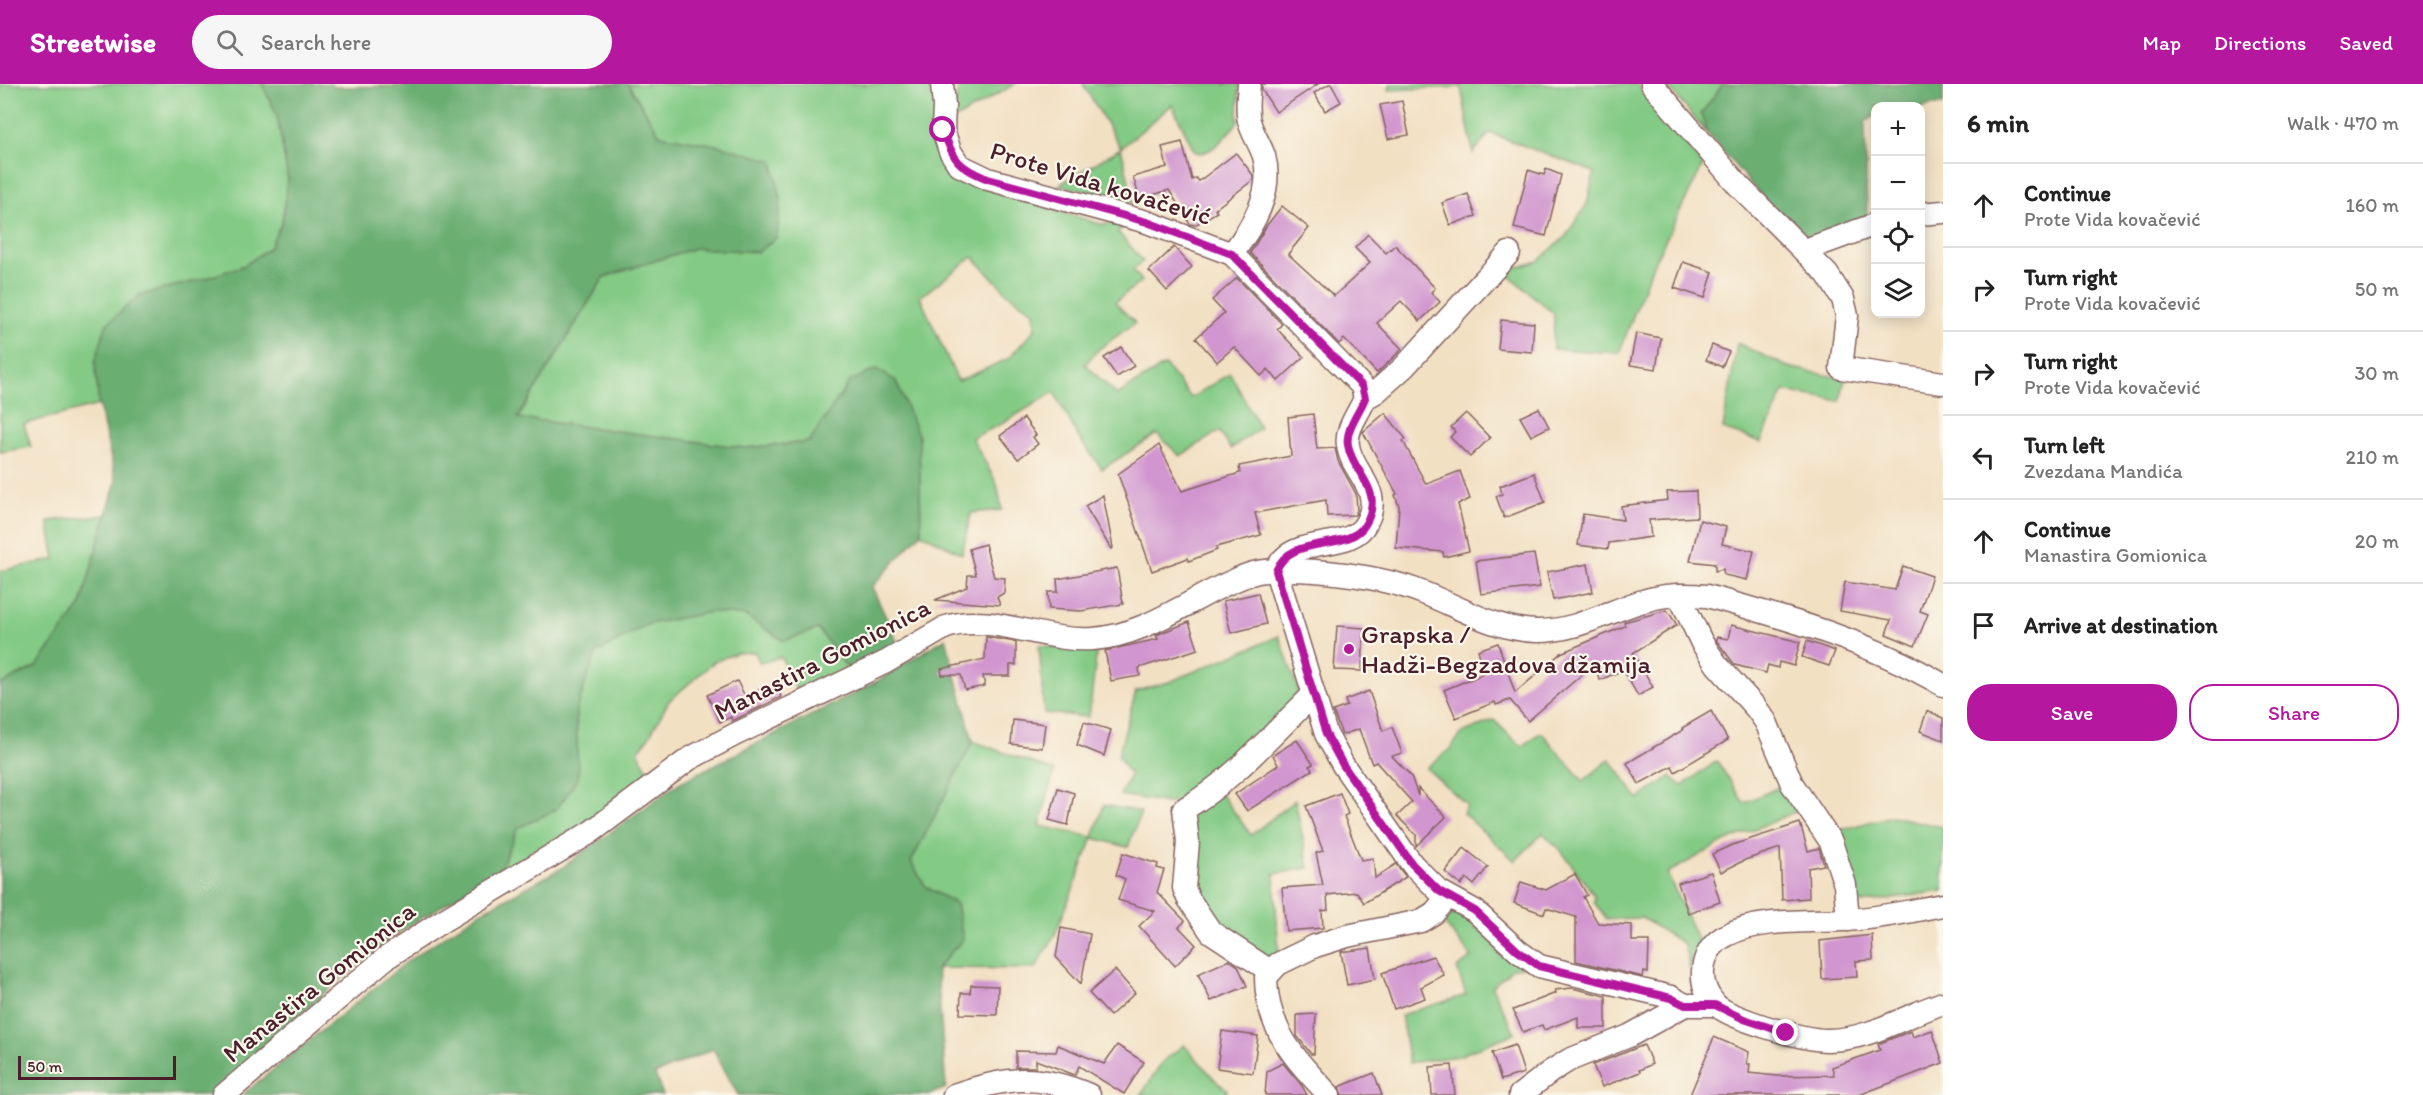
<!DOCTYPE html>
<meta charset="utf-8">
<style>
body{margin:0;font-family:Itim,sans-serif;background:#f6f6f6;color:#222}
.controls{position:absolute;right:18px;top:18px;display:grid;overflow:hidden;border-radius:12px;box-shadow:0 3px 15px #0003}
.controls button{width:54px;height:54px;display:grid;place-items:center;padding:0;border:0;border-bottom:2px solid #e0e0e0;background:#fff;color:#222;font:30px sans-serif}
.scale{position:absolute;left:18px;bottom:15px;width:158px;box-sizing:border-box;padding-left:6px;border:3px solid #4a1f2b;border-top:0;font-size:16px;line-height:21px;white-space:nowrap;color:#4a1f2b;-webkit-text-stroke:4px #fbf7ec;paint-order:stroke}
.stop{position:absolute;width:18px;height:18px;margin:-14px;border:4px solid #b5179e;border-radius:50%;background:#fff}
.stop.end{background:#b5179e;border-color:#fff;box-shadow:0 2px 6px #0008}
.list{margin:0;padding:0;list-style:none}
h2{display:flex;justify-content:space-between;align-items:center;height:78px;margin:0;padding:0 24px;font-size:26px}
h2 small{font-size:20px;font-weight:400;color:#767676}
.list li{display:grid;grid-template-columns:39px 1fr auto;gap:18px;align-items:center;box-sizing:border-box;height:84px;padding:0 24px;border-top:2px solid #e0e0e0}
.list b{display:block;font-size:22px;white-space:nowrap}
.list p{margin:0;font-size:20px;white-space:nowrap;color:#767676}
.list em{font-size:20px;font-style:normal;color:#767676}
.actions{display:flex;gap:12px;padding:18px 24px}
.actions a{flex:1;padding:14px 0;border:2px solid #b5179e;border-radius:24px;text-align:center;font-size:21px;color:#b5179e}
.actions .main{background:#b5179e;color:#fff}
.icon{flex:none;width:33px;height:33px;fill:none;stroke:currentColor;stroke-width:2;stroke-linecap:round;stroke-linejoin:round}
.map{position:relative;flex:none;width:1943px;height:1011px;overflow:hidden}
header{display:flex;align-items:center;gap:36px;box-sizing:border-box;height:84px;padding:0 30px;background:#b5179e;color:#fff}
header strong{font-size:28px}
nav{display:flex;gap:33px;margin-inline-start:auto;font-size:21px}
.search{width:420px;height:54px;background:#f6f6f6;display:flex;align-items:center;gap:15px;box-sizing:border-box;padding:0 21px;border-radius:33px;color:#767676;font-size:22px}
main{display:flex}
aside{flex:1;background:#fff}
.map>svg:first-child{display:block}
.green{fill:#83ca85;stroke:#667458;stroke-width:1.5;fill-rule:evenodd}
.forest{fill:#6aae72;stroke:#5a664e;stroke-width:1.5}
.building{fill:#d196cf}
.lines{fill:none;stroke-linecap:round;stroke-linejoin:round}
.minor-casing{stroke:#856360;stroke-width:25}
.minor{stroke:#fff;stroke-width:22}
.route{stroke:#b5179e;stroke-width:8}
.poi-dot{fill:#b5179e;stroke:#fbf7ec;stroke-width:2}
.labels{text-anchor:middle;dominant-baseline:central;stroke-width:4.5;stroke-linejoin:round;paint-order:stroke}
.street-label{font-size:26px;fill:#4a1f2b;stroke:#fbf7ec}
.poi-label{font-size:26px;fill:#4a1f2b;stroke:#fbf7ec;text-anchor:start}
</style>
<header>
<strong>Streetwise</strong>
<div class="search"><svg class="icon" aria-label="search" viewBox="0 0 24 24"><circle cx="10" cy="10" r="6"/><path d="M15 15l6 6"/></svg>Search here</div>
<nav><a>Map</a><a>Directions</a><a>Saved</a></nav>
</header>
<main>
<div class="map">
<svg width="1943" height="1011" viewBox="0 0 1943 1011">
<rect width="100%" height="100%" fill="#fbf7ec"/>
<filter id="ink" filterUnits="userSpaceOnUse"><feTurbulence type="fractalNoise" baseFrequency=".0167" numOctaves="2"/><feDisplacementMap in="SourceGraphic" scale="12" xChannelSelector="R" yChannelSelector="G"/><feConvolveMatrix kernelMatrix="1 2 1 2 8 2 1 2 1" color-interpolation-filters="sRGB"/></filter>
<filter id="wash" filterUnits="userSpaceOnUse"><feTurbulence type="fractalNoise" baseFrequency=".008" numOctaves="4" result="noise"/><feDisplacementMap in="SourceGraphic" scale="24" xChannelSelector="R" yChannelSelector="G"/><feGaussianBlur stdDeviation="1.35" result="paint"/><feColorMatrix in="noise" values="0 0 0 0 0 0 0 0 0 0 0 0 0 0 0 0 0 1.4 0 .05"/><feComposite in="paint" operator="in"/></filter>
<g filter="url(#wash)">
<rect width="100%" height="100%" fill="#f2e0c3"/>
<g class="green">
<polygon points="0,0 262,0 277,31 288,95 282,138 269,164 245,181 207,194 95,278 99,321 24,340 31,363 0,368"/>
<path d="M628,0H933L941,75L992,106L1100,140H1126L1118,148L1143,177L1133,186L1142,197L1115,218L1135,239L1099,265L1085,280L1117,311L1165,281L1191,314L1230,289L1260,344L1231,365L1219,347L1180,372L1157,350L1102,385L1079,354L1054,308L1003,339L972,354L997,400L1002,426L971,429L962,470L921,449L919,353L850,297L809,358L745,364L518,334L604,193L695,164L758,168L721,62L660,51ZM973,173L1008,210L1034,228L1035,245L1008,275L958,297L920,213Z"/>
<polygon points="956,0 1015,0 952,37 958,6"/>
<path d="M1083,0H1239L1238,38C1227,50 1212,73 1195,68L1172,21L1121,64L1134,119L1059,101L1121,64Z"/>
<polygon points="1390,0 1637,0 1703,81 1652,183 1619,269 1553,265 1554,230 1506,189 1506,180 1519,183 1538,177 1566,152 1587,120 1594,88 1490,49 1473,69 1461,3 1389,6"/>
<polygon points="1666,0 1723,0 1714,14 1707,49"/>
<polygon points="1737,259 1788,283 1845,295 1840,317 1784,307 1761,358 1723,345"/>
<polygon points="106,431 81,521 37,582 0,601 0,487 55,475 48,437"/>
<polygon points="711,528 746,532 784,557 818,545 848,585 798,610 781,573 760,579 755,568 737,569 715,577 669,617 647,656 638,667 652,695 580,748 499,787 518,744 557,725 578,694 576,626 596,569 647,540"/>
<polygon points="1279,552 1299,608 1295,614 1191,714 1167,719 1120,711 1130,691 1118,672 1136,607 1169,598"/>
<polygon points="1039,561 1073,566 1097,565 1089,633 1044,629"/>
<polygon points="1494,636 1513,655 1523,662 1541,648 1583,697 1610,675 1638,715 1671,692 1682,702 1717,677 1744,719 1786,700 1800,726 1724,758 1667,789 1698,857 1692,870 1690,886 1684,860 1642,834 1606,835 1594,818 1595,812 1563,769 1543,749 1515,777 1463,729 1467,721 1426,684 1450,665 1462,649"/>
<polygon points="973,657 1054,687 1040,742 1093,753 1104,721 1141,728 1128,763 1093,754 1055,851 1035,885 937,884 963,855 956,820 926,803 911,778"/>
<polygon points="1220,709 1251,751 1295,716 1309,784 1274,790 1279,872 1269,875 1206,833 1188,788 1189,733"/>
<polygon points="1892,732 1943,743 1943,807 1862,819 1854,813 1836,747"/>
<polygon points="1452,830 1461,830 1523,883 1513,884 1492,903 1515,949 1458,972 1409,979 1401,931 1466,911 1457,884 1472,873 1441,835"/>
<polygon points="1184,961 1219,1000 1227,1005 1226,1011 1141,1011 1162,978"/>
</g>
<g class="forest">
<polygon points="262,0 332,0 333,3 404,2 406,0 628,0 660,51 721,62 773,77 781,116 777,153 758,168 695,164 604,193 518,334 745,364 809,358 850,297 877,285 896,297 919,353 921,449 872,503 899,562 848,585 818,545 784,557 746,532 711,528 648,540 596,569 576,626 578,694 557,725 518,744 499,787 399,848 329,905 211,1011 0,1011 0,601 37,582 81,521 116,397 99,321 95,278 106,241 140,211 207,194 245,181 269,164 282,138 288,95 277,31"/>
<polygon points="1723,0 1943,0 1943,21 1932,21 1921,24 1876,22 1875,32 1865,38 1867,137 1806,155 1786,141 1707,49 1701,30"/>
<polygon points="946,554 973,657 911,778 926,803 956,820 963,855 937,884 946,1004 928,1011 738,1011 713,965 655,990 663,1011 242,1011 409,876 479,829 560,785 679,699 876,598"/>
</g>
<g id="blocks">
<g class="building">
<polygon points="1262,0 1318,0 1276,28 1262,6"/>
<polygon points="1329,0 1331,0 1341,18 1325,27 1314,9"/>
<polygon points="1402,17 1409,51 1388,55 1380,21"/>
<polygon points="1182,58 1192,96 1196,94 1199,97 1236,69 1253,91 1253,96 1215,125 1217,128 1195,141 1190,140 1169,106 1140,115 1133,93 1167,83 1162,63"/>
<polygon points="1546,85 1561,91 1546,152 1514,144 1528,86 1544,91"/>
<polygon points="1468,110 1476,132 1450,141 1442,119"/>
<polygon points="1282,122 1309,144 1288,170 1334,212 1370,179 1355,164 1368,150 1386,169 1395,161 1435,204 1431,208 1440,218 1420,237 1401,217 1377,239 1402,265 1377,289 1344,255 1339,260 1250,169 1267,141"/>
<polygon points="1174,163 1192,183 1167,207 1149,187"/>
<polygon points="1683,178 1713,188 1705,214 1674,204"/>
<polygon points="1237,194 1282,240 1277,245 1304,273 1278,297 1268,285 1261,292 1234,263 1217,278 1196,254 1224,229 1212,216"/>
<polygon points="1501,236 1534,239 1532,268 1498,265"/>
<polygon points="1636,249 1661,254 1656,285 1630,281"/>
<polygon points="1712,261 1729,268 1722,283 1706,276"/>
<polygon points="1121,263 1134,282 1117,293 1104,274"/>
<polygon points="1539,324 1549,343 1531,352 1520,333"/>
<polygon points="1385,329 1406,355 1403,357 1426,400 1460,387 1470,415 1458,420 1469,467 1444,473 1443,468 1396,464 1399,422 1395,411 1397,410 1363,348"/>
<polygon points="1466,329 1490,354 1470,373 1450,353 1455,348 1451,343"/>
<polygon points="1313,330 1317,365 1335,364 1338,377 1356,410 1357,426 1355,431 1327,432 1326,416 1255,429 1261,451 1216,463 1217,466 1189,477 1188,474 1152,487 1118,390 1159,361 1182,407 1240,389 1239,382 1291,372 1288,333"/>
<polygon points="1024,334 1036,351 1033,353 1038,360 1018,375 1000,352"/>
<polygon points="1534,389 1545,418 1504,434 1496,412 1502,410 1500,402"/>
<polygon points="1696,407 1697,433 1649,436 1651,453 1609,459 1608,465 1578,461 1583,430 1623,436 1621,422 1668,416 1667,408"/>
<polygon points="1103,411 1113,464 1111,465 1085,422"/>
<polygon points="1700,436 1726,443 1722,460 1754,467 1747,496 1724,491 1723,485 1715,487 1715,480 1690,477"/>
<polygon points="985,460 994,493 1005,494 1004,509 997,513 1000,521 935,516 967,503 968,491 976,491 969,465"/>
<polygon points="1534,470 1540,503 1481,510 1476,477"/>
<polygon points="1588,480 1593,508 1553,516 1547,488"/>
<polygon points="1903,482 1932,492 1920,527 1928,530 1915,562 1886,550 1891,536 1840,527 1845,498 1895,506"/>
<polygon points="1117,484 1123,520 1081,527 1049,525 1048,508 1058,508 1057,495"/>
<polygon points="1258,509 1266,540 1231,549 1223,517"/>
<polygon points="1667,526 1677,541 1633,569 1653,603 1638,612 1623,586 1600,596 1593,581 1528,637 1510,616 1496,621 1495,618 1456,634 1444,606 1485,589 1478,566 1498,559 1515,609 1561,569 1625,542 1624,538"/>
<polygon points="1189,538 1198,565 1139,584 1140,592 1111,597 1105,567 1158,555 1156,551"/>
<polygon points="1731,541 1800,558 1794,582 1779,578 1778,584 1768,581 1766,589 1735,581 1716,556 1717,553 1728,555"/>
<polygon points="1337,542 1364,544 1362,587 1334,586"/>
<polygon points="986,553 1016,558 1016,581 1010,581 1010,592 983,592 985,602 965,606 961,591 942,591 941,585 985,575"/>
<polygon points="1807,557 1835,567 1829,582 1802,573"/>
<polygon points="737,597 745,612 775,599 781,613 732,637 731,633 720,638 707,611"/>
<polygon points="1369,607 1383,647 1392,643 1402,669 1392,672 1411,692 1418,712 1418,704 1446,733 1416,762 1416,751 1397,732 1412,718 1376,678 1372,680 1359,645 1342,651 1333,627 1347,622 1345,616"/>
<polygon points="1711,627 1728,656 1675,688 1672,682 1639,700 1627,679 1683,646 1682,644"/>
<polygon points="1927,627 1943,634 1943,656 1920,647"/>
<polygon points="1013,636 1045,640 1042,664 1011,660"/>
<polygon points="1084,638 1111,646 1104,672 1077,661"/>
<polygon points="1297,656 1313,680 1309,682 1312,686 1247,727 1235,710 1278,681 1273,671"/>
<polygon points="1058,704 1074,709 1068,741 1049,736"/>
<polygon points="1340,709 1348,730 1344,732 1361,776 1373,774 1375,794 1396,780 1406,793 1364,819 1357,808 1327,811 1328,826 1322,827 1323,844 1286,847 1282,804 1323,801 1316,769 1323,767 1306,722"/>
<polygon points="1800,739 1808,767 1819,764 1824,781 1808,784 1809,814 1782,816 1780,764 1745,776 1721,788 1712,770 1732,761"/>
<polygon points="1464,764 1488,783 1474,801 1466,794 1461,801 1445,788"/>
<polygon points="1123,769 1158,780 1157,784 1164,786 1157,808 1185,837 1179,843 1196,861 1175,882 1139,842 1155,827 1118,816 1125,795 1116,791"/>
<polygon points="1711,788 1720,818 1688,829 1678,799"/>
<polygon points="1575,790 1587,811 1583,813 1598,839 1632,841 1632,857 1649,857 1648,889 1644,888 1643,893 1576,877 1576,833 1546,824 1544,830 1514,819 1521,798 1546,806"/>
<polygon points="1061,844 1090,850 1081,900 1056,873"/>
<polygon points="1872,851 1873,876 1856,877 1857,893 1822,895 1820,857"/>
<polygon points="1370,864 1375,895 1347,901 1341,868"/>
<polygon points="1433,872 1444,891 1421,903 1425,914 1394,925 1382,889"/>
<polygon points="1229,876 1238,882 1247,902 1211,917 1198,890"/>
<polygon points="1115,886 1135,909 1110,932 1089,909"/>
<polygon points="971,901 998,902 997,931 960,930 961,909 970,909"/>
<polygon points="1572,904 1606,912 1606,944 1578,944 1578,933 1544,946 1542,941 1523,948 1513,926 1556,909 1555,906"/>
<polygon points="1316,930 1314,970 1311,970 1297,952 1297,931"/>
<polygon points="1932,946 1943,979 1859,1011 1690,1011 1714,953 1749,968 1747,980 1750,980 1749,989 1777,992 1834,991 1832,983 1880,966 1878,960 1911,947 1913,953"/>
<polygon points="1222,947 1258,952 1253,989 1217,984"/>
<polygon points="1058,961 1104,980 1117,961 1144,978 1124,1010 1079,982 1075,991 1036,976 1036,983 1016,983 1016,967 1056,968"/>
<polygon points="1515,961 1524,989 1501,996 1492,969"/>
<polygon points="1644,961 1652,980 1639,986 1640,988 1602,1003 1593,981"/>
<polygon points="1283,979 1302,1002 1307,1011 1265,1011 1267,987"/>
<polygon points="1452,981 1455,1011 1432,1011 1430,983"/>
<polygon points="1374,989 1382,1011 1342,1011 1339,1003"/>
</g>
</g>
</g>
<g filter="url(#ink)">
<use href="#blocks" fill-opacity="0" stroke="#856360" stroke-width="1.5"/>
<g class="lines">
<defs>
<g id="minor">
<path d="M942,0L944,22L943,46L950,67L959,81L988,95L1147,138L1232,170L1362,302L1365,314C1360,328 1345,345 1348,361C1351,389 1385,405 1366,439C1350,470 1291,448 1276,487L1326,650L1343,681L1412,780L1439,807L1475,827L1518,867L1539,882L1671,913L1685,921H1715"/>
<polyline points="1652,0 1739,102 1827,190 1843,215 1847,232 1841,284 1943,299"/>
<polyline points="1920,130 1943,128"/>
<polyline points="1805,166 1876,140"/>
<path d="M1232,170C1253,142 1274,108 1264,72C1260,60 1252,49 1249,37C1246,25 1248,12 1249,0"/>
<polyline points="1365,314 1376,308 1404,283 1509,169"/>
<polyline points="1679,511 1702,559 1717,581 1756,624 1766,638 1792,700 1831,758 1845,801 1848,836"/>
<path d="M1943,821C1915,826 1886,833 1858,835C1820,839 1760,833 1727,851C1713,858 1704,871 1703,887C1702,899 1706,910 1715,920C1729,935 1805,956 1827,956C1870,956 1904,932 1943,919"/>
<path d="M1270,887L1211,848L1188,814L1184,804L1188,758L1184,725C1233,697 1272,650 1313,611"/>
<path d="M224,1011L386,874L439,839L591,748L689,675L734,651L886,578L946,543C990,528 1046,559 1093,555C1140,552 1181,522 1222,502C1236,496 1250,488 1265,487C1308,483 1381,492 1421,508C1458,522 1495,546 1536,547C1583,548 1621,518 1666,512C1680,510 1694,511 1707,512C1790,535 1868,557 1943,601"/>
<path d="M954,1011C1006,993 1038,989 1089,1011"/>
<path d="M1329,1011C1296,976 1266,945 1266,893L1278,880L1315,862L1347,852L1421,837L1434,829L1448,813"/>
<polyline points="1520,1011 1550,988 1569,976 1629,952 1685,921"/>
</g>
</defs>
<use href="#minor" class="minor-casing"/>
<use href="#minor" class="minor"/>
</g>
</g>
<g class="lines" filter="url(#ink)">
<path class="route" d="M943,46C953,76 959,84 988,95L1147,138L1232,170L1362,302L1365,314C1360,328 1345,345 1348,361C1352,389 1385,405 1366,439C1350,470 1291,448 1276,487L1326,650L1343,681L1412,780L1439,807L1475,827L1518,867L1539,882L1671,914L1685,921H1715L1744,935L1786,949"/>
</g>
<circle class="poi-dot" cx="1349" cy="565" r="6"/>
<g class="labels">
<g class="street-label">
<text transform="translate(1101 99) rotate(17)">Prote Vida kovačević</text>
<text transform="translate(822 575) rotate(-27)">Manastira Gomionica</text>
<text transform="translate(319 898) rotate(-39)">Manastira Gomionica</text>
</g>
<g class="poi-label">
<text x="1361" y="550">Grapska /<tspan x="1361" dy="30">Hadži-Begzadova džamija</tspan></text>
</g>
</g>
</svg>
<div class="controls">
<button>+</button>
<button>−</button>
<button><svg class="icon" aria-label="locate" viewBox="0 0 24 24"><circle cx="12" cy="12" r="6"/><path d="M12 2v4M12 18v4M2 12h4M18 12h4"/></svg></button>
<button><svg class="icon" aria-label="layers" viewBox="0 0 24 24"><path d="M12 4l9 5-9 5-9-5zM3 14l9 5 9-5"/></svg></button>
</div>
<div class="scale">50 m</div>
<div class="stop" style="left:943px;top:46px"></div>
<div class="stop end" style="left:1786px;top:949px"></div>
</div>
<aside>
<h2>6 min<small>Walk · 470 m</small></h2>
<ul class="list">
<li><svg class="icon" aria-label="ahead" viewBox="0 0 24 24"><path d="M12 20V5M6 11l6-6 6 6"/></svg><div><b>Continue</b><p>Prote Vida kovačević</p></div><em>160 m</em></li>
<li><svg class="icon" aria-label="right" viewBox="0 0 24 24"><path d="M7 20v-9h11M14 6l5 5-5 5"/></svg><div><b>Turn right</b><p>Prote Vida kovačević</p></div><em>50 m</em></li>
<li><svg class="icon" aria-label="right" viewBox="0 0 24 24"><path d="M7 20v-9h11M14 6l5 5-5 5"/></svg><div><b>Turn right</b><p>Prote Vida kovačević</p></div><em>30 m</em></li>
<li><svg class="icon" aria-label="left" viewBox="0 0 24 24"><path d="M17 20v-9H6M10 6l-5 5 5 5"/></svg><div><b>Turn left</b><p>Zvezdana Mandića</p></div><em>210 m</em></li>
<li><svg class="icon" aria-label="ahead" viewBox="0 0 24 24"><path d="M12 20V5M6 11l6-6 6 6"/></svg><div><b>Continue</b><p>Manastira Gomionica</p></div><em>20 m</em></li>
<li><svg class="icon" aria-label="arrive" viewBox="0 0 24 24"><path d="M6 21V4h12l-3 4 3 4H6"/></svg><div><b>Arrive at destination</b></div></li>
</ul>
<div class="actions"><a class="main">Save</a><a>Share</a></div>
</aside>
</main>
